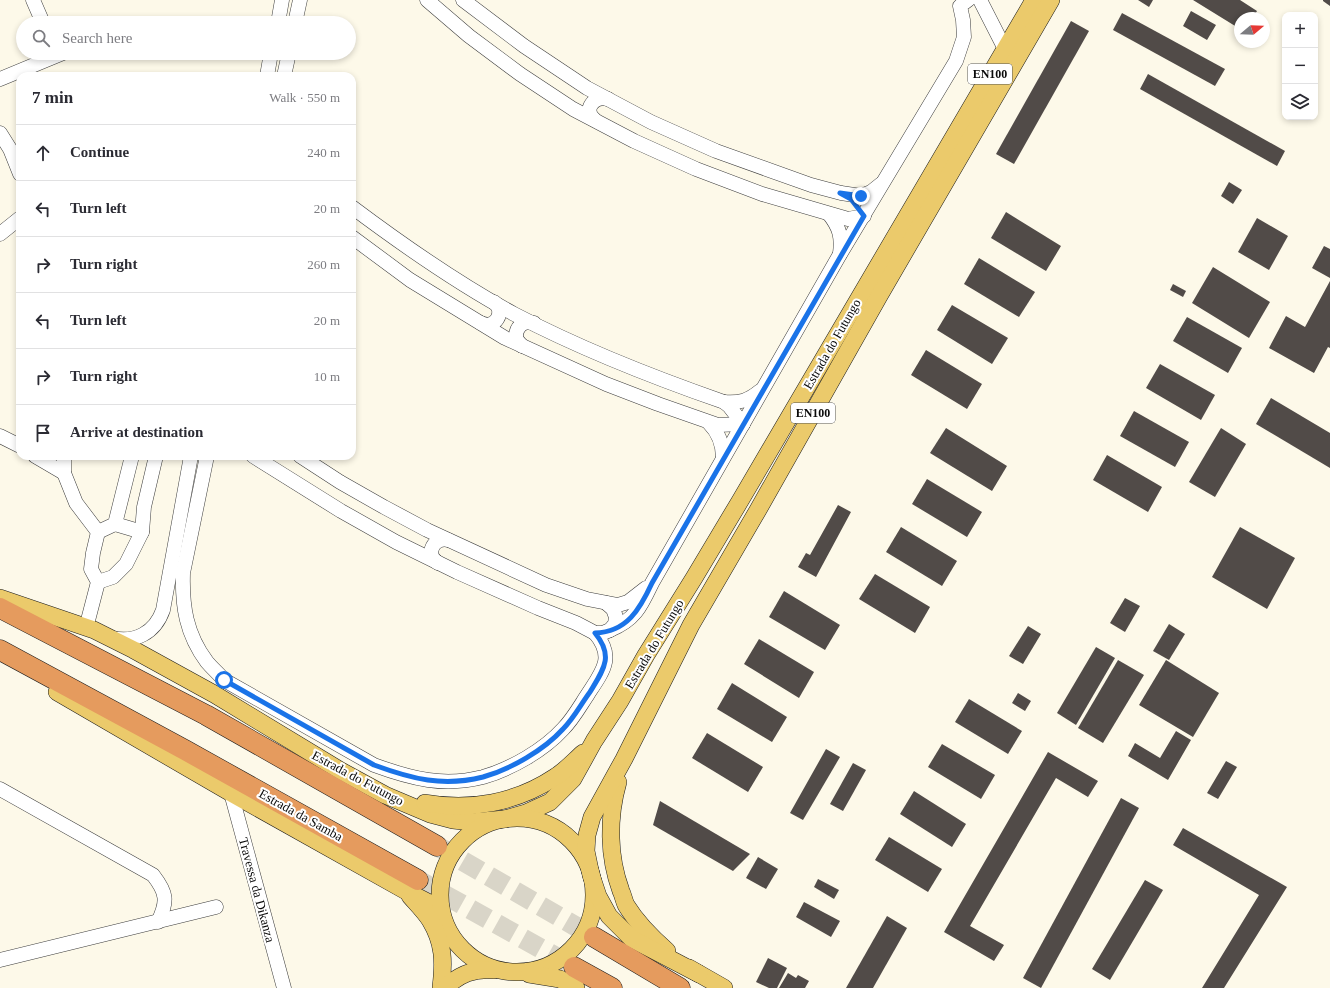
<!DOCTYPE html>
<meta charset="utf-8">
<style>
body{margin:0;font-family:"Times New Roman",serif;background:#f2f2f3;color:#2b2b33}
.controls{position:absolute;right:12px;top:12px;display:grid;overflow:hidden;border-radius:8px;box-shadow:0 2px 6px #0003}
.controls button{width:36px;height:36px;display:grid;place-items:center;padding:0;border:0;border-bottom:1px solid #e1e1e2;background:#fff;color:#2b2b33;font:20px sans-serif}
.compass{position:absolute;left:1234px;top:12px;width:36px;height:36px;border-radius:50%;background:#fff;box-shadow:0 2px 6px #0003;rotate:71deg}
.stop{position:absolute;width:12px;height:12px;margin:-9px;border:3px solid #1a73e8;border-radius:50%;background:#fff}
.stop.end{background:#1a73e8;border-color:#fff;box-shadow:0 1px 4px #0008}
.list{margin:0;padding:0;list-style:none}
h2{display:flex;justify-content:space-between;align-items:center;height:52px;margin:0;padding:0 16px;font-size:17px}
h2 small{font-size:13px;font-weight:400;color:#7c7c81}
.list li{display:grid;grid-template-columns:26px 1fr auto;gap:12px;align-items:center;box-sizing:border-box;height:56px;padding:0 16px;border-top:1px solid #e1e1e2}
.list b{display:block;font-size:15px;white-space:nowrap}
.list em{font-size:13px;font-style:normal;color:#7c7c81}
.icon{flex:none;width:22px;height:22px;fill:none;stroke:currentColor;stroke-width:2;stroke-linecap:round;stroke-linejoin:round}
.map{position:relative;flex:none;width:1330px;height:988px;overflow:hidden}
.search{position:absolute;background:#fff;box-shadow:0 2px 6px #0003;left:16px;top:16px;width:340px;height:44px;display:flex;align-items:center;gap:10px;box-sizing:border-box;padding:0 14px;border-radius:22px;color:#7c7c81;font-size:15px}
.panel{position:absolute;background:#fff;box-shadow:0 2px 6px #0003;left:16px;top:72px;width:340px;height:388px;border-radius:12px}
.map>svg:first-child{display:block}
.building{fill:#514b48}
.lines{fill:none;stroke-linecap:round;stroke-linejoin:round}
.highway-tunnel{stroke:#d9d5c8;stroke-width:20;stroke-dasharray:20 10;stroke-linecap:butt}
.minor-casing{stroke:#3d3d3d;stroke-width:15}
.major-casing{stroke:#1b1b1b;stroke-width:18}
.highway-casing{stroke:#1b1b1b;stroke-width:21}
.minor{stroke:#fff;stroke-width:14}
.major{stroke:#ebca6b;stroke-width:17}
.highway{stroke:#e59b5e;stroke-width:20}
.route{stroke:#1a73e8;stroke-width:5}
.labels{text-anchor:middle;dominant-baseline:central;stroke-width:4;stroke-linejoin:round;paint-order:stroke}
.shield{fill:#fff;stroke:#545454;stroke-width:1}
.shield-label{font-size:12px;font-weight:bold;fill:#0a0a0a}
.street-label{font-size:13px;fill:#0a0a0a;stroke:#fff}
</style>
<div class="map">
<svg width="1330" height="988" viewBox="0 0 1330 988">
<rect width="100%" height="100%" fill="#fdf9e9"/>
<g class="building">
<polygon points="1138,0 1153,0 1149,7"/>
<polygon points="1193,0 1240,0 1257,11 1253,18 1240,18 1240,29"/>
<polygon points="1323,0 1330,0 1330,6 1323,1"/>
<polygon points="1191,11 1216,25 1207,40 1183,26"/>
<polygon points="1122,13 1225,69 1215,86 1113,30"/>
<polygon points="1071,21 1089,31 1014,164 996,154"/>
<polygon points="1148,74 1285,151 1277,166 1140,89"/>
<polygon points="1229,182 1242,190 1233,204 1221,196"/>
<polygon points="1006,212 1061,246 1046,271 991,238"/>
<polygon points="1257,218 1288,236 1269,270 1238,252"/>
<polygon points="1324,246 1330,249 1330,278 1312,268"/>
<polygon points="979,258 1035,292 1019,317 964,284"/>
<polygon points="1213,267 1270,302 1249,338 1192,303"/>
<polygon points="1330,281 1330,348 1328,347 1314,373 1269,348 1286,316 1305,327"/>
<polygon points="1173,284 1186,291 1183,297 1170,290"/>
<polygon points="952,305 1008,338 992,364 937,330"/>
<polygon points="1187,317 1242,348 1228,373 1173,341"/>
<polygon points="926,350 982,384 967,409 911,375"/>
<polygon points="1160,364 1215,395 1201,420 1146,388"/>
<polygon points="1271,398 1330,433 1330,468 1256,424"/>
<polygon points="1134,411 1189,442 1175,467 1120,436"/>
<polygon points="946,428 1007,466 992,491 930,453"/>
<polygon points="1221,428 1246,444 1215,497 1189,482"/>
<polygon points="1107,455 1162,487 1148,512 1093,480"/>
<polygon points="927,479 982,512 967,537 912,504"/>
<polygon points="838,505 851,512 816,577 798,567 806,553 810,555"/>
<polygon points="901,527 957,561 942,586 886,552"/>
<polygon points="1240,527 1295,558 1267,609 1212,577"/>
<polygon points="875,574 930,607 915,633 859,599"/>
<polygon points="784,591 840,625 825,650 769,617"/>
<polygon points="1125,598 1140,606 1125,632 1110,623"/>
<polygon points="1169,624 1185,634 1169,660 1153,651"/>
<polygon points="1028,626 1041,634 1023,664 1009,656"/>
<polygon points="759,639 814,672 799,698 744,664"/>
<polygon points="1096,647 1115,658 1076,725 1057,713"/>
<polygon points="1118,660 1144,675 1103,743 1078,728"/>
<polygon points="1166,660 1219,693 1193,737 1139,705"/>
<polygon points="732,683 787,717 772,742 717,709"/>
<polygon points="1018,693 1031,701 1025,711 1012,703"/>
<polygon points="969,699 1022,731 1008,754 955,722"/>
<polygon points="1176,731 1191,740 1168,780 1128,756 1135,743 1160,758"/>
<polygon points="707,733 763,767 748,792 692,758"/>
<polygon points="942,744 995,775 981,799 928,767"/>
<polygon points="826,749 840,757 803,820 790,813"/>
<polygon points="1048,752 1098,781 1088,797 1056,778 970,926 1004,945 994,961 944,932"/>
<polygon points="1226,761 1237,767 1218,799 1207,793"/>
<polygon points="853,763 866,770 843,811 830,804"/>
<polygon points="914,791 966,824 952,847 900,814"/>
<polygon points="1121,798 1139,808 1041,988 1023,978"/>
<polygon points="660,801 750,854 733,871 653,825"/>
<polygon points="1183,828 1287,887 1224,988 1202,988 1259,895 1173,845"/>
<polygon points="889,837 942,869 928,892 875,860"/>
<polygon points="758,857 778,869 766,889 746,878"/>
<polygon points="818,879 839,890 834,899 814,887"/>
<polygon points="1145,880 1163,890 1110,980 1092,969"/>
<polygon points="804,902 840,921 831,937 796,917"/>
<polygon points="887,916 907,928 873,988 846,988"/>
<polygon points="768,958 787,968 777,988 769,988 756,982"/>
<polygon points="788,973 796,978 798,975 809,981 805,988 779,988"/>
</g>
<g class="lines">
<g class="highway-tunnel">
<polyline points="437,846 594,937"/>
<polyline points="418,880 574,967"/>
</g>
<defs>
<g id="minor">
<polyline points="33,0 43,23"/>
<polyline points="427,0 469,36 520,74 573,109 634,141 696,169 762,194 848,219 864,216"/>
<polyline points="463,0 524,46 587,88 651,122 716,151 811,185 841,193 861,196 871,192 881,184"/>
<polyline points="980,0 1005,49"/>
<polyline points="278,23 282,0"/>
<polyline points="295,23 300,0"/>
<polyline points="267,76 271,53"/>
<polyline points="284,76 289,53"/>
<polyline points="0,79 63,53"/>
<path d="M595,120C582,110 594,95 608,99"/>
<polyline points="0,133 10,149 20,174"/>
<path d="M352,207C404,246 457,283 514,314C581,349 652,377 724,402L729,406L743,424"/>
<path d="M829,214C840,228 842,237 840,254"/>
<polyline points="0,234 20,218"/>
<polyline points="352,237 410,280 505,338 606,384 658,404 718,425 743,424"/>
<path d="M481,323C495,330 506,312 494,302"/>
<path d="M522,346L516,339C515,327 523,320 534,323"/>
<path d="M724,402C740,403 748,401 760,391"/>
<path d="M709,423C719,433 723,444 723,458"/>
<polyline points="0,436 20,446"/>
<polyline points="35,456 64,473"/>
<polyline points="64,456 64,473 76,503 98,532 93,553 91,569 98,582 86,628"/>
<path d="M207,456L183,573C182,606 186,634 207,662C212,668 219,674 224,680L374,765C412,779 444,787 483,777C511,769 544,750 563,729C573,719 580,706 588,694C603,671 615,657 595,633"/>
<polyline points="253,456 341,511 396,542 457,572 538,608 576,623 595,633 603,633 610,630 615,624 616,617 613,609 606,603"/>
<polyline points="300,456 340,482 384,507 427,530 546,585 587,599 618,605 628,602 646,588"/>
<polyline points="115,524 142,532"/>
<polyline points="98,532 115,524 132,456"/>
<path d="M438,563C424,554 434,537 448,540"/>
<polyline points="98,582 113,577 126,564 142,532 144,507 156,456"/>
<path d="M610,630C635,620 641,606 652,583L839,256L956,61L964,37L963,20L960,6L968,0"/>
<path d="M112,638C135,643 155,633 163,610L191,456"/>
<path d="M0,789L153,875C167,893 168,901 158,922"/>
<polyline points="231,793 284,988"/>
<polyline points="0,960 216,907"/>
</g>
<g id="major">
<polyline points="0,598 94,630 134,650 214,694 341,771 385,795 430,814 453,820 472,822 505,819 526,813 550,802 573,779 594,741 620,701 646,655 694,578 740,501 1034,0"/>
<polyline points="57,692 231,793 406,891 441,909"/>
<path d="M618,782C608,817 608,856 621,891C623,895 624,901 626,905C637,923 651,937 667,951"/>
<path d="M425,803C470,811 516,803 555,777C565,771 574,761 583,753"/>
<circle cx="517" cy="895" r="77"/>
<path d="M410,896C417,904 425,912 430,920C444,943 444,962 441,987"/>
<polyline points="689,968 724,988"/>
<polyline points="529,974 560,979 576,988"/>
<polyline points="699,974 632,939 609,916 598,896 591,875 586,851 587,835 592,817 624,759 691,625 758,510 879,296 1051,0"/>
<path d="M445,988C459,974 474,968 494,970"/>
</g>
<g id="highway">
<polyline points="0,608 206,715 437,846"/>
<polyline points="0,650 185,750 418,880"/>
<polyline points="594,937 680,988"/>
<polyline points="574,967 612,988"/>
</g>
</defs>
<use href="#minor" class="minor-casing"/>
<use href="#major" class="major-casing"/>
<use href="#highway" class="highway-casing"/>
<use href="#minor" class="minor"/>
<use href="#major" class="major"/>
<use href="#highway" class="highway"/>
</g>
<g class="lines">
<path class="route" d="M224,680L374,765C412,779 443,787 483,777C511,769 544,750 563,729C574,718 581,704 590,692C604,669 614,656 595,633C627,632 640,609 652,583L864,216L851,199L840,193L861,196"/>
</g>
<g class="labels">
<g class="shield">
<rect x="968" y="64" width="44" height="20" rx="3"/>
<rect x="791" y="403" width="44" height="20" rx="3"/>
</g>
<g class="shield-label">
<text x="990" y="74">EN100</text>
<text x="813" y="413">EN100</text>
</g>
<g class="street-label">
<text transform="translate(832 344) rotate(-60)">Estrada do Futungo</text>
<text transform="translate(654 644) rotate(-59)">Estrada do Futungo</text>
<text transform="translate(358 778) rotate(28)">Estrada do Futungo</text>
<text transform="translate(301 815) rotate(29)">Estrada da Samba</text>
<text transform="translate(257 890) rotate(75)">Travessa da Dikanza</text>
</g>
</g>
</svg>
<div class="controls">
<button>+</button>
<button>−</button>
<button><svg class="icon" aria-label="layers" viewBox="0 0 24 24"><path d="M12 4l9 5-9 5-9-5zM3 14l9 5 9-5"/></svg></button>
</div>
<svg class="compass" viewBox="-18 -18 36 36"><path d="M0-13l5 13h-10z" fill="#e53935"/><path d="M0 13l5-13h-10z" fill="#7c7c81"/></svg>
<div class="stop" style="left:224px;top:680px"></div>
<div class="stop end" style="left:861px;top:196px"></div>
<div class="search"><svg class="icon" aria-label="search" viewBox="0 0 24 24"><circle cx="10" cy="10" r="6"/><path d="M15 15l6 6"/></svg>Search here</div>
<section class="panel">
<h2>7 min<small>Walk · 550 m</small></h2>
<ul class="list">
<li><svg class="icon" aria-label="ahead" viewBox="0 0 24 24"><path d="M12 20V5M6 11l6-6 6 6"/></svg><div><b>Continue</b></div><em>240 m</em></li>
<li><svg class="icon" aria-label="left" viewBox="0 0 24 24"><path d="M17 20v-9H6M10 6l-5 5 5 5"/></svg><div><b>Turn left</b></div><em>20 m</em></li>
<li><svg class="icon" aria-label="right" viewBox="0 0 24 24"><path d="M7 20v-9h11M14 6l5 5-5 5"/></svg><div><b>Turn right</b></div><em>260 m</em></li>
<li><svg class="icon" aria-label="left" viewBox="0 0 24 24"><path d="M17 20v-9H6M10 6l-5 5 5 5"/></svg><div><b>Turn left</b></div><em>20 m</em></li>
<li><svg class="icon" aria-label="right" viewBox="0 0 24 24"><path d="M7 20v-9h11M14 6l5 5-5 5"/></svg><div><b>Turn right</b></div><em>10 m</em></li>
<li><svg class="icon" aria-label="arrive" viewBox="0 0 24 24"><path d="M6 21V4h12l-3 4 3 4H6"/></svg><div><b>Arrive at destination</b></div></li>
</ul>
</section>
</div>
